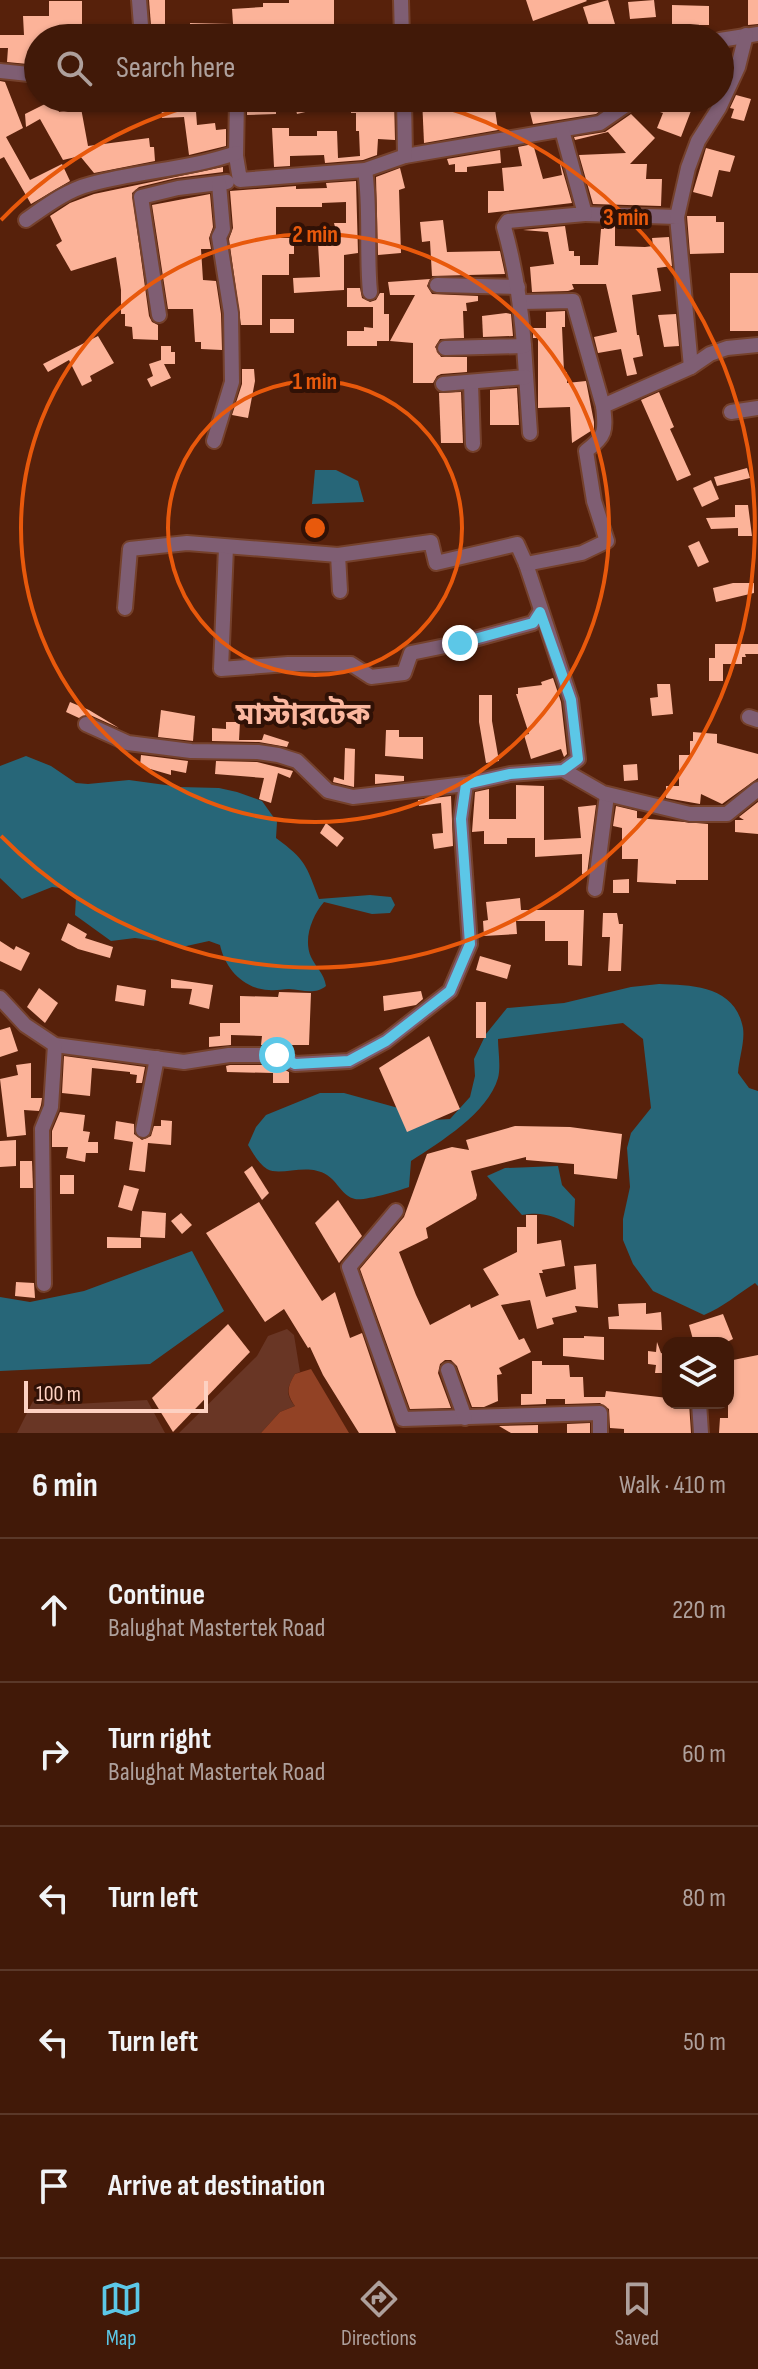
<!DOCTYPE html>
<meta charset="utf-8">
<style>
body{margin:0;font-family:"Sofia Sans Condensed","Noto Sans Bengali",sans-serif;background:#4c2616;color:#f1f3f6}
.controls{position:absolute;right:24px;bottom:24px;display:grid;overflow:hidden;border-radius:16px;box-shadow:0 2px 6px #0004}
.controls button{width:72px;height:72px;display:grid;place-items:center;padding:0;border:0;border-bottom:2px solid #5a3829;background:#411908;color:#f1f3f6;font:40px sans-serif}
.scale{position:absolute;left:24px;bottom:20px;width:184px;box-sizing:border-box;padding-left:8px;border:4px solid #fdd1c2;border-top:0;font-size:22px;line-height:28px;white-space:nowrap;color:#fdd1c2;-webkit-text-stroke:6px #301106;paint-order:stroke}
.stop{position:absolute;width:24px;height:24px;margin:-18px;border:6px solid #5cc7e7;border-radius:50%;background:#fff}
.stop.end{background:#5cc7e7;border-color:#fff;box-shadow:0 2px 8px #0008}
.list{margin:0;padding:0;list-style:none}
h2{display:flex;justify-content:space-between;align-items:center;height:104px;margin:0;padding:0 32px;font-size:34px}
h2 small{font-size:26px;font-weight:400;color:#aea09c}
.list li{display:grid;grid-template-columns:52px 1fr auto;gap:24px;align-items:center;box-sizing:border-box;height:144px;padding:0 32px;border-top:2px solid #5a3829}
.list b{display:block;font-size:30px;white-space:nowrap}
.list p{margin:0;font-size:26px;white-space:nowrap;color:#aea09c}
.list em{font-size:26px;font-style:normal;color:#aea09c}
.icon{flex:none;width:44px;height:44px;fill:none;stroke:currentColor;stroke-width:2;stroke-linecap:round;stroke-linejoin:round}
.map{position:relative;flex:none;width:758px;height:1433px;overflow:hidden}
.search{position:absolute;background:#411908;box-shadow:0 2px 6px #0004;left:24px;right:24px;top:24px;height:88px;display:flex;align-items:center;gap:20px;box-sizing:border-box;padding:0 28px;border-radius:44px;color:#aea09c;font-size:30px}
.sheet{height:824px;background:#411908}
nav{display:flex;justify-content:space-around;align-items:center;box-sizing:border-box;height:112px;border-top:2px solid #5a3829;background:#411908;font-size:22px;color:#aea09c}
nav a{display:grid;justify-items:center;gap:4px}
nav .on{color:#5cc7e7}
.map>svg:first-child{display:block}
.green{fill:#693625}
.forest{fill:#924225}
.water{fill:#276678}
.building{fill:#fcb399}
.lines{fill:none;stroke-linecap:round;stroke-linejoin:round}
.minor-casing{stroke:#75412c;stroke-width:18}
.minor{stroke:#7f5e73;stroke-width:14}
.route{stroke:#5cc7e7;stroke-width:10}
.ring{fill:none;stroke:#e8590c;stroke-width:4}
.labels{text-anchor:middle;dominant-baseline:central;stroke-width:8;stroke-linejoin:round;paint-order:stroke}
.quarter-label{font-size:30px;font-weight:bold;fill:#fbb79f;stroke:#301106}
.centre{fill:#e8590c;stroke:#301106;stroke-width:4}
.ring-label{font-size:24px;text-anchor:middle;font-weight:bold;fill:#e8590c;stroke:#301106;stroke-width:8;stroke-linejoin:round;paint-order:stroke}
</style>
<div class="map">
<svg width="758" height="1433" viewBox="0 0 758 1433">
<rect width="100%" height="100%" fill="#57210b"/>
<g class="green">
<path d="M287,1329L294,1335L300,1372L295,1374C287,1388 285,1394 295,1406L280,1412L261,1433H179L257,1356L268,1336Z"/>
<polygon points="147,1400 165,1433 17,1433 33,1401 57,1405"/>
</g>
<path class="forest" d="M311,1369L349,1433H261L280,1412L295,1406C286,1393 287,1388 295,1374Z"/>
<g class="water">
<polygon points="315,470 336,470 358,481 364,502 312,504"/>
<path d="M26,756L51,766L76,783L88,784L129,780L180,787L219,788L237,792L262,801L277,822L276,838C306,860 306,865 319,899L370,895L391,897L395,905L390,913L372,914L324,902C312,916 303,939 311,957C316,968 324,973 326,986C315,995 302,990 289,989C282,989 276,991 269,990C243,989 225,968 220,945L209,941L182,947L158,941L135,938L111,941L75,915L76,898L68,889L52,887L22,899L0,878V766Z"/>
<path d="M659,984C693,985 735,986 743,1028C745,1042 739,1058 738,1073L749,1088L758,1091V1286L755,1283C738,1294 723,1307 704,1315L653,1291L633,1264L623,1240V1219L630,1187L627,1148L631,1133L651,1108L643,1039L623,1023L498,1039C498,1050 501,1067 498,1078C488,1113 440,1142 411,1161L409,1187C398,1191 365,1201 355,1199C342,1196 338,1182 327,1175C307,1162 281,1177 267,1169C259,1164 253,1153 248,1145L256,1127L266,1115L320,1093H344L420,1114L434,1120L450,1119L470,1097L475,1076L474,1059L486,1034L507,1008L564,1003L631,987Z"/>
<path d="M558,1166L562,1185L575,1199L574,1227C556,1216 542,1211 522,1215L487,1176L505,1168Z"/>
<polygon points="192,1251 224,1311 150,1364 0,1371 0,1297 30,1302 84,1291"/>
</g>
<g class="building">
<polygon points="149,0 165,0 165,38 152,38"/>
<polygon points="289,0 334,0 334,38 190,38 190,23 233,24 232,9 263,7 263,3 289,3"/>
<polygon points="526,0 586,0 587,1 533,21"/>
<polygon points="608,0 619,38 593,38 583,7"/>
<polygon points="654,0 656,17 630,19 628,2"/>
<polygon points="748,0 758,0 758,24 748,25"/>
<polygon points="49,1 82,1 82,38 38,38 38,65 7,62 8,48 0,48 0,35 24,35 23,16 49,16"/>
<polygon points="672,5 709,6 709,25 700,25 699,38 678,38 678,25 672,25"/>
<polygon points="0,81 5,82 23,128 6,137 30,180 62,164 70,181 31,204 4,157 0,159"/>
<polygon points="736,95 751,99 744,121 731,118 734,109 730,108"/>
<polygon points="43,98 55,98 59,112 81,108 88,146 149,138 150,147 154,147 155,161 94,173 80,156 63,160 40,119 26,127 25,114 45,104"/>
<polygon points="161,98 195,98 197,125 215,123 216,130 226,129 226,146 189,155 184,117 162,118"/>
<polygon points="276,98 276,114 247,115 247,99"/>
<polygon points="293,98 319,98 322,108 297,114"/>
<polygon points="351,98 394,98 395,140 378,139 377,155 363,160 325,163 324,155 290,156 290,166 274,167 272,128 289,128 289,136 317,136 317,131 337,131 338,158 360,156 359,131 356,131 356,113 351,113"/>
<polygon points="422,98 494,102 498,130 424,143"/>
<polygon points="553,98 615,98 616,99 596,114 533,124 528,104"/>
<polygon points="646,98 682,98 694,103 681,137 657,128 663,113 642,106"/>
<polygon points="631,114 655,138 630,164 647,164 646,179 662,179 661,206 593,204 579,155 626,153 608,132 575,140 574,137 605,132"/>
<polygon points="533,144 543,179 562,175 559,158 572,203 488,213 488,191 504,191 502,168 522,166 518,147"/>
<polygon points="706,148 735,156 730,172 719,170 712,197 693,192"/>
<polygon points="500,150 501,163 467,167 467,172 455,172 455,164 449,165 447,159"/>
<polygon points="223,167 223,172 176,178 139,187 132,193 149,316 152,322 158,325 158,340 133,339 132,327 125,326 125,314 121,314 121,290 116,257 71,271 56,245 62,241 50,216 70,203 94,194"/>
<polygon points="400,168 405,188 399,190 401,253 378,255 376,177"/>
<polygon points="356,181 358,253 344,255 344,290 294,293 293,278 320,277 317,227 335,227 334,223 346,223 346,202 322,203 322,207 276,207 276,238 294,238 294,254 289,254 289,275 262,275 262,325 241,325 229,239 233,228 230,191 296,186 296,189 327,188 326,183"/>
<polygon points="210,194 213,227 209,238 211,249 201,249 203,280 216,281 221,314 222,350 201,349 201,342 195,342 193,309 168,309 152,205"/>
<polygon points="687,216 716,216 716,222 724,222 724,253 690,254"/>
<polygon points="443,220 447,252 500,251 505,274 432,276 430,241 422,242 420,222"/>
<polygon points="604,225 615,225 615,246 645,247 653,246 652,238 669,237 672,266 657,268 661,291 632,295 637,335 639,335 643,356 633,358 637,374 627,376 621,349 598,353 594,337 617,332 606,284 572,284 574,289 568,291 532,292 530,267 554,264 548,232 523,230 565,226 569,251 574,251 574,256 580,256 580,265 598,265 601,229 604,229"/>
<rect x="730" y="273" width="28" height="58"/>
<polygon points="430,279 427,286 432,294 478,296 478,301 466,303 467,311 463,311 464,338 440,339 435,347 441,357 467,357 467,372 441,374 437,376 433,383 413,383 413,343 390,341 415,295 390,295 388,282"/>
<polygon points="347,288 360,288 362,298 370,302 376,300 380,293 384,293 384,314 389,314 389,341 377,341 377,346 347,346 347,331 364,331 364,327 373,328 373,307 347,307"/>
<polygon points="565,311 565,327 562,327 564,372 567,372 567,383 586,381 594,422 594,429 572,443 570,407 538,408 538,338 533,338 533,328 546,328 546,312"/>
<polygon points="506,313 511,314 513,336 483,337 482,316"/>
<polygon points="676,314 679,346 664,347 658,315"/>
<rect x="270" y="319" width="24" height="14"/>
<polygon points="98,336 114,363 90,376 92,381 82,386 69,360 48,372 43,364"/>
<polygon points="161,346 171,346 171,352 175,352 175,364 164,364 171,378 151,387 147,379 153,376 149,364 161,360"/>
<polygon points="242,369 254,369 255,381 248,418 232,415 242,384"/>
<polygon points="517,388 519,425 490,425 490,390"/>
<polygon points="461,392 463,443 441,443 439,393"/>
<polygon points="659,392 674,427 670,429 691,475 677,481 641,400"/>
<polygon points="747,468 750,478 717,486 714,477"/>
<polygon points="711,480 719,499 702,507 693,488"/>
<polygon points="735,505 748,505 752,536 738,536 738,528 711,529 706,518 735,517"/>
<polygon points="699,541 709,562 698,567 688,546"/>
<polygon points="733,583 754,583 754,593 716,602 713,588"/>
<polygon points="715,644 758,644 758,654 745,654 746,657 742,657 742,664 723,664 723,681 709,681 709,658 715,658"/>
<polygon points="553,678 561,702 567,754 564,757 561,749 531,759 524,735 529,734 516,694 518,694 518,688 542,685 541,682"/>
<polygon points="657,684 670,684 673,714 652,716 650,698 658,697"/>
<polygon points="479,695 492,695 492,721 499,761 486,763 479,722"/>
<polygon points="70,702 89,710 119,728 90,715 79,718 66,712"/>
<polygon points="161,710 195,716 193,741 158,737"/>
<polygon points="226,722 240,722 239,740 262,740 264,734 289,742 287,747 259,742 212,741 212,728 226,729"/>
<polygon points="386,730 399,730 399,737 423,737 423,759 385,756"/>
<polygon points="693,732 717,734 717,743 758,754 758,778 722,804 701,794 700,804 666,798 666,786 679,786 679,755 690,755 690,741 693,741"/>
<polygon points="345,748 355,749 354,787 333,782 334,777 344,780"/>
<polygon points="141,755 188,761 186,773 171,770 171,775 140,766"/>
<polygon points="216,761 257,762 293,771 290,778 278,773 271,803 259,799 264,778 215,774"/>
<polygon points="637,764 638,780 624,781 623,765"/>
<polygon points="375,774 404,776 404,781 375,784"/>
<polygon points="516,785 544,786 544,840 581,838 578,807 596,805 587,874 582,874 582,854 535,857 535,838 507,838 507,844 484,844 484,831 472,832 475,792 489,789 489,819 516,819"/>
<polygon points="451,796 453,846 434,849 432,834 443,833 441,803 419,806 418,800"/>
<polygon points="758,802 758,834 735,832 735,820 744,820 739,817"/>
<polygon points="616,806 637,811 637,818 708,824 708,880 676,880 676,884 637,882 638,859 622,859 622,828 613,826"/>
<polygon points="326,823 344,838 337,847 320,833"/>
<polygon points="629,879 629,893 613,893 613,880"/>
<polygon points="520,898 521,910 584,910 582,966 568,965 568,941 545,941 545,921 516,921 517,934 484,936 483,921 488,920 486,902"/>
<polygon points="603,913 617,913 619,924 623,924 621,971 608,971 610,937 602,937"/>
<polygon points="68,923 87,934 85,938 113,947 110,958 78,949 61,940"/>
<polygon points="0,941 14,950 16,946 30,953 21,971 0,961"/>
<polygon points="480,956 511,965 507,979 476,970"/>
<polygon points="171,979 213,985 209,1009 189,1004 192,989 171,988"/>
<polygon points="117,985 146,990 144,1006 115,1001"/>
<polygon points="39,988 58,1003 45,1023 27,1007"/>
<polygon points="421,991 423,999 416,1005 384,1011 383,996"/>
<polygon points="279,992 311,993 309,1045 289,1045 289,1050 278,1045 261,1045 262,1036 231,1035 231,1045 209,1047 209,1037 220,1036 220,1023 240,1023 240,996 278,997"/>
<rect x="476" y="1002" width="10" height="36"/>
<polygon points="10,1027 18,1051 0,1057 0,1030"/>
<polygon points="429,1036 460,1109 407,1132 379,1068"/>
<polygon points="64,1056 145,1067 142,1083 136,1083 137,1075 130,1074 130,1072 92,1068 90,1096 62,1093"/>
<polygon points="31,1063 31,1098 42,1098 41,1105 39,1111 24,1110 26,1135 7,1137 0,1079 18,1075 16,1065"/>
<polygon points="230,1065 275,1065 289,1072 289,1083 273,1083 273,1073 227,1072 226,1066"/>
<polygon points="60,1112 85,1115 83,1131 90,1132 88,1142 98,1142 98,1153 86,1153 85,1162 66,1158 68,1147 52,1147 52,1131"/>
<polygon points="161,1120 172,1121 171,1145 148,1143 145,1172 129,1170 133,1142 114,1139 116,1121 134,1124 134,1134 142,1140 151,1136 154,1126 161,1126"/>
<polygon points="515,1126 570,1127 622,1134 617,1179 574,1174 574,1164 526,1160 526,1157 471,1171 477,1195 476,1199 426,1228 428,1238 399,1252 416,1295 430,1325 470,1304 471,1308 499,1295 483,1269 517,1252 517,1227 526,1227 526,1215 537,1215 537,1244 561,1240 565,1266 542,1270 543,1273 539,1273 546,1297 576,1289 574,1266 596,1264 598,1308 575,1306 577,1312 552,1318 554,1324 537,1329 530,1300 501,1305 519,1340 524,1338 531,1352 499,1368 502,1374 497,1375 498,1401 484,1407 472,1407 457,1366 451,1360 445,1360 440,1364 438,1373 451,1408 410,1409 360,1269 404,1217 427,1154 452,1147 469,1150 466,1140"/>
<polygon points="16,1140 16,1166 0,1167 0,1141"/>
<polygon points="20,1161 32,1161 33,1188 20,1188"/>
<polygon points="252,1166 269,1193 262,1200 244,1172"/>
<rect x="60" y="1175" width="14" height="19"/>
<polygon points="124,1185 139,1189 132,1211 118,1207"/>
<polygon points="338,1200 362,1236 339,1263 315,1223"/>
<polygon points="259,1202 322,1301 335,1292 350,1338 362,1333 396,1433 359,1433 323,1375 310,1347 308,1348 284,1309 265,1322 206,1233"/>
<polygon points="142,1211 166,1213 165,1238 140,1237"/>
<polygon points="181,1213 192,1225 182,1234 171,1221"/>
<polygon points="107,1237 141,1238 141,1248 107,1248"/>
<polygon points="16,1282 34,1283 35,1298 15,1296"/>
<polygon points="646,1303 646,1314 661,1312 662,1330 609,1329 608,1317 619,1316 618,1304"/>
<polygon points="723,1314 733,1339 725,1343 694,1343 689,1325"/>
<polygon points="228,1324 250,1352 173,1432 152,1398"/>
<polygon points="584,1336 604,1337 604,1360 563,1356 563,1338 584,1338"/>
<polygon points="657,1342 661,1353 668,1355 668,1373 655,1373 656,1365 648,1364 648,1351 656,1352"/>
<polygon points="758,1355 758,1433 719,1433 720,1418 728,1418 728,1361"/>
<polygon points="532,1361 542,1361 542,1365 569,1365 570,1377 583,1377 584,1397 605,1397 606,1391 668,1398 668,1403 689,1403 691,1433 624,1433 624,1429 610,1428 609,1409 600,1403 565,1404 565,1399 546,1399 546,1404 521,1405 521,1394 532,1394"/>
<polygon points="590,1423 590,1433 567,1433 567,1424"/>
<polygon points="538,1425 538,1433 511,1433 499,1426"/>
</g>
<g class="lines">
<defs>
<g id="minor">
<polyline points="139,0 142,38"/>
<polyline points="401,0 402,38"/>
<polyline points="720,40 758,34"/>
<polyline points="0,71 38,75"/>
<polyline points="237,98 236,156 240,180 365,170 405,156 600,123 636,98"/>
<polyline points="404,98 405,156"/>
<path d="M365,170C371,210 366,252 370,292"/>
<polyline points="585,214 677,217 691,367"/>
<polyline points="677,217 688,168 698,141 719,108 738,67 746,35"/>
<path d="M26,220C46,206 67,190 91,184C139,171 190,169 236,153"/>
<polyline points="437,285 518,287"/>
<polyline points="521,302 573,301 603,406"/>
<polyline points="159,315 141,197 178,188 227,182"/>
<polyline points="524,346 530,433"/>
<path d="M445,348L524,346C521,305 515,266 504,227L508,221L585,214L562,130"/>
<polyline points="471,383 473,444"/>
<polyline points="443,384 526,377"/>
<polyline points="731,412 758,408"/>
<polyline points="214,441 232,382 231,313 219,237 223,229 219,184"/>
<polyline points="226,547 221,669 288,664 351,664 371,677 404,673 411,653 460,643 533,623 540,612"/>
<polyline points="338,555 340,591"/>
<polyline points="526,564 571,700 578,759 563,770"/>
<path d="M125,608L130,549L187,543L338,555L431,542L436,563L517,544L526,564L582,553L607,541L594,501L586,451C606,436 606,431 603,406L691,367L710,354L727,348L758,345"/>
<polyline points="749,717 758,720"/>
<polyline points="86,724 128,743 191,751 258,752 278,755 297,761 328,791 353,797 466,784"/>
<polyline points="595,889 607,795"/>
<polyline points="0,998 25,1025 55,1045 184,1062 229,1055 277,1055 295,1064 349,1061 386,1041 450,991 470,944 461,819 466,784 510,774 563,770 603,793 690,814 727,814 758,789"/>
<polyline points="143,1130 157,1058"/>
<polyline points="396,1211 349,1267 403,1419 600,1413 600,1433"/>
<polyline points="44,1284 42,1129 51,1107 55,1045"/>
<polyline points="448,1370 465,1418"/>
<polyline points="699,1403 701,1433"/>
</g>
</defs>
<use href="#minor" class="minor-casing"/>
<use href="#minor" class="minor"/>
</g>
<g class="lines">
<polyline class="route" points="277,1055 295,1064 349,1061 386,1041 450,991 470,944 461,819 466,784 510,774 563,770 578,759 571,700 540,612 533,623 460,643"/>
</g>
<g class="ring">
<circle cx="315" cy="528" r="147"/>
<circle cx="315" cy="528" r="294"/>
<path d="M1 220A440 440 0 0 1 220 98M410 98A440 440 0 1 1 1 836"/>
</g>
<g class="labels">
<g class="quarter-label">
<text x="303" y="715">মাস্টারটেক</text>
</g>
</g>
<circle cx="315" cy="528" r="12" class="centre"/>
<g class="ring-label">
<text x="626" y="225">3 min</text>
<text x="315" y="242">2 min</text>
<text x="315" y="389">1 min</text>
</g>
</svg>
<div class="controls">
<button><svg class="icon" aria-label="layers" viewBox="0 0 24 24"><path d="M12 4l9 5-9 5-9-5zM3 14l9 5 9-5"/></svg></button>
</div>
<div class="scale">100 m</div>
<div class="stop" style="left:277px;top:1055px"></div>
<div class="stop end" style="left:460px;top:643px"></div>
<div class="search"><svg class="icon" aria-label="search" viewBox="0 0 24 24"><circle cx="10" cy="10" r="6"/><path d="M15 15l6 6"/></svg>Search here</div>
</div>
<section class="sheet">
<h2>6 min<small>Walk · 410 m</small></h2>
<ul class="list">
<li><svg class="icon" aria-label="ahead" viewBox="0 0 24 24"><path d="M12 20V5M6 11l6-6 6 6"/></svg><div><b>Continue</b><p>Balughat Mastertek Road</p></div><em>220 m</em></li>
<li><svg class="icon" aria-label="right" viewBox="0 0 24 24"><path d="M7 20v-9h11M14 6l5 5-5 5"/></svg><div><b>Turn right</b><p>Balughat Mastertek Road</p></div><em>60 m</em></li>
<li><svg class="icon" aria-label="left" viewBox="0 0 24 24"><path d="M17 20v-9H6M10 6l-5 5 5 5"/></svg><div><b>Turn left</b></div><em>80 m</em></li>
<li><svg class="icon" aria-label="left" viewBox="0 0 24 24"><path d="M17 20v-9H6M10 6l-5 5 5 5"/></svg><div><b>Turn left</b></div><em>50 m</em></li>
<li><svg class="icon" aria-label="arrive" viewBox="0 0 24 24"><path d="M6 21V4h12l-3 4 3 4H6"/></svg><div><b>Arrive at destination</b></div></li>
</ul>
</section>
<nav>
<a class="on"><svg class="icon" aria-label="map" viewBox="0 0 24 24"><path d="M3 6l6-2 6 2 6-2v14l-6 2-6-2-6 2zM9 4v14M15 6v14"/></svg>Map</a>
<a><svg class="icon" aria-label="directions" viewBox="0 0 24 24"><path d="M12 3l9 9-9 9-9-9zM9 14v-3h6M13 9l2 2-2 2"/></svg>Directions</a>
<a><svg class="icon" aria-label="saved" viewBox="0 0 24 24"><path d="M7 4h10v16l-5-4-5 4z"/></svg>Saved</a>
</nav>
